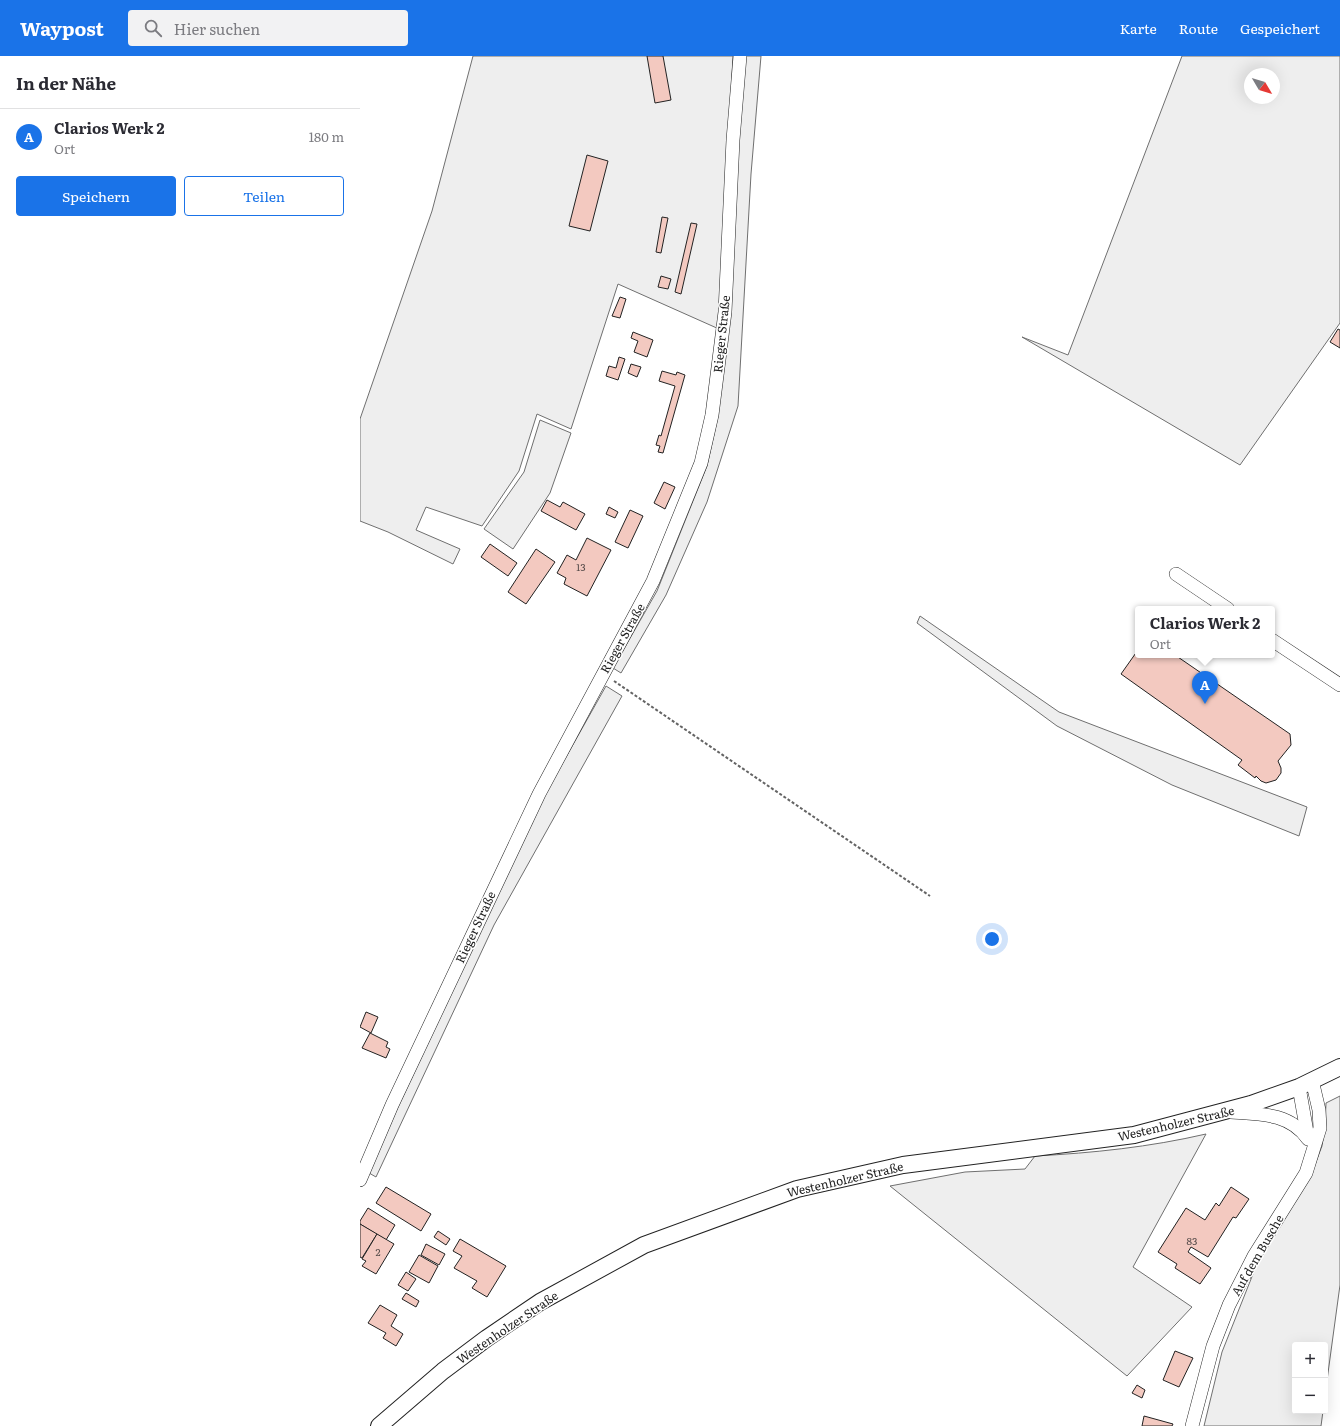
<!DOCTYPE html>
<html lang="de">
<meta charset="utf-8">
<style>
body{margin:0;font-family:Literata,serif;background:#f2f2f3;color:#2b2b33}
.controls{position:absolute;right:12px;bottom:12px;display:grid;overflow:hidden;border-radius:4px;box-shadow:0 4px 16px #0002}
.controls button{width:36px;height:36px;display:grid;place-items:center;padding:0;border:0;border-bottom:1px solid #e1e1e2;background:#fff;color:#2b2b33;font:20px sans-serif}
.compass{position:absolute;left:884px;top:12px;width:36px;height:36px;border-radius:50%;background:#fff;box-shadow:0 4px 16px #0002;rotate:128deg}
.you{position:absolute;left:632px;top:883px;width:14px;height:14px;margin:-10px;border:3px solid #fff;border-radius:50%;background:#1a73e8;box-shadow:0 0 0 6px #1a73e833}
.badge{display:grid;place-items:center;width:26px;height:26px;border-radius:50%;background:#1a73e8;color:#fff;font-size:13px;font-weight:700}
.pin{position:absolute;translate:-50% -33px;filter:drop-shadow(0 1px 2px #0008)}
.pin::after{content:'';position:absolute;top:21px;width:14px;height:12px;background:inherit;clip-path:polygon(0 0,100% 0,50% 100%)}
.popup{position:absolute;left:775px;top:550px;width:140px;height:52px;box-sizing:border-box;display:grid;place-content:center;border-radius:4px;background:#fff;filter:drop-shadow(0 1px 3px #0005);font-size:13px;white-space:nowrap;color:#7c7c81}
.popup b{font-size:15px;color:#2b2b33}
.popup::after{content:'';position:absolute;left:50%;top:100%;margin-left:-8px;border:8px solid transparent;border-top-color:#fff}
.list{margin:0;padding:0;list-style:none}
h2{display:flex;justify-content:space-between;align-items:center;height:52px;margin:0;padding:0 16px;font-size:17px}
h2 small{font-size:13px;font-weight:400;color:#7c7c81}
.list li{display:grid;grid-template-columns:26px 1fr auto;gap:12px;align-items:center;box-sizing:border-box;height:56px;padding:0 16px;border-top:1px solid #e1e1e2}
.list b{display:block;font-size:15px;white-space:nowrap}
.list p{margin:0;font-size:13px;white-space:nowrap;color:#7c7c81}
.list em{font-size:13px;font-style:normal;color:#7c7c81}
.actions{display:flex;gap:8px;padding:12px 16px}
.actions a{flex:1;padding:9px 0;border:1px solid #1a73e8;border-radius:4px;text-align:center;font-size:14px;color:#1a73e8}
.actions .main{background:#1a73e8;color:#fff}
.icon{flex:none;width:22px;height:22px;fill:none;stroke:currentColor;stroke-width:2;stroke-linecap:round;stroke-linejoin:round}
.map{position:relative;flex:none;width:980px;height:1370px;overflow:hidden}
header{display:flex;align-items:center;gap:24px;box-sizing:border-box;height:56px;padding:0 20px;background:#1a73e8;color:#fff}
header strong{font-size:19px}
nav{display:flex;gap:22px;margin-inline-start:auto;font-size:14px}
.search{width:280px;height:36px;background:#f2f2f3;display:flex;align-items:center;gap:10px;box-sizing:border-box;padding:0 14px;border-radius:4px;color:#7c7c81;font-size:15px}
main{display:flex}
aside{flex:1;background:#fff}
.map>svg:first-child{display:block}
.green{fill:#eee;stroke:#6f6f6f;fill-rule:evenodd}
.building{fill:#f3c9c0;stroke:#222}
.lines{fill:none;stroke-linecap:round;stroke-linejoin:round}
.minor-casing{stroke:#222;stroke-width:14}
.major-casing{stroke:#222;stroke-width:18}
.path{stroke:#646464;stroke-width:2;stroke-dasharray:3 2;stroke-linecap:butt}
.minor{stroke:#fff;stroke-width:13}
.major{stroke:#fff;stroke-width:16}
.labels{text-anchor:middle;dominant-baseline:central;stroke-width:3;stroke-linejoin:round;paint-order:stroke}
.number-label{font-size:10px;fill:#564c4a}
.street-label{font-size:12px;fill:#222;stroke:#fff}
</style>
<header>
<strong>Waypost</strong>
<div class="search"><svg class="icon" aria-label="search" viewBox="0 0 24 24"><circle cx="10" cy="10" r="6"/><path d="M15 15l6 6"/></svg>Hier suchen</div>
<nav><a>Karte</a><a>Route</a><a>Gespeichert</a></nav>
</header>
<main>
<aside>
<h2>In der Nähe<small></small></h2>
<ul class="list">
<li><span class="badge">A</span><div><b>Clarios Werk 2</b><p>Ort</p></div><em>180 m</em></li>
</ul>
<div class="actions"><a class="main">Speichern</a><a>Teilen</a></div>
</aside>
<div class="map">
<svg width="980" height="1370" viewBox="0 0 980 1370">
<rect width="100%" height="100%" fill="#fff"/>
<g class="green">
<polygon points="113,0 373,0 359,273 258,228 211,373 177,358 159,415 122,470 66,451 56,474 100,493 93,508 28,476 0,465 0,363 72,155"/>
<polygon points="385,0 401,0 391,118 378,350 347,446 306,539 261,617 253,612 297,535 347,410 358,360"/>
<path d="M822,0H980V267L880,409L662,281L708,299ZM890,18H914V42H890Z"/>
<polygon points="180,364 211,377 190,437 153,493 124,473 164,416"/>
<polygon points="560,560 699,656 947,751 939,780 812,729 697,670 557,567"/>
<polygon points="246,630 262,640 134,869 16,1121 9,1117 37,1053 184,740"/>
<polygon points="980,1040 980,1229 965,1339 965,1289 935,1289 935,1355 963,1355 961,1370 844,1370 862,1296 897,1208 951,1119 962,1090 965,1070 966,1047"/>
<path d="M846,1078L773,1211L832,1251L767,1320L530,1130L605,1116L665,1113L675,1100C733,1097 790,1091 846,1078Z"/>
</g>
<g class="building">
<polygon points="287,0 303,0 311,44 295,47"/>
<polygon points="227,99 248,105 230,175 209,170"/>
<polygon points="302,161 308,162 301,197 296,196"/>
<polygon points="331,167 337,168 321,238 315,236"/>
<polygon points="301,220 311,223 308,233 298,231"/>
<polygon points="260,241 266,243 260,262 252,260"/>
<polygon points="978,273 980,274 980,292 970,286"/>
<polygon points="273,276 293,284 287,301 274,296 278,285 271,282"/>
<polygon points="259,301 265,303 258,324 246,320 249,310 256,312"/>
<polygon points="271,308 281,311 277,321 268,317"/>
<polygon points="302,315 316,319 317,316 325,319 303,397 298,396 300,390 296,389 299,379 301,380 315,330 299,325"/>
<polygon points="304,426 315,431 305,453 294,447"/>
<polygon points="187,444 200,451 203,446 225,458 216,474 181,455"/>
<polygon points="249,451 258,456 255,462 246,458"/>
<polygon points="270,454 283,460 268,492 255,486"/>
<polygon points="227,482 251,494 227,540 204,528 206,522 197,517 207,499 216,504"/>
<polygon points="130,488 157,507 148,520 121,501"/>
<polygon points="176,493 195,506 166,548 148,536"/>
<polygon points="778,594 778,599 815,599 930,678 931,689 918,705 921,712 921,717 916,724 906,727 901,725 896,720 895,722 878,709 882,704 761,618"/>
<polygon points="6,956 18,961 11,977 0,971"/>
<polygon points="10,977 28,986 26,991 30,993 26,1002 2,992"/>
<polygon points="26,1131 71,1158 61,1175 16,1147"/>
<polygon points="871,1131 889,1143 876,1162 873,1161 848,1201 831,1191 828,1196 851,1212 840,1228 815,1212 817,1208 798,1196 826,1152 845,1164 856,1147 859,1150"/>
<polygon points="8,1152 35,1169 26,1184 0,1168 0,1165"/>
<polygon points="0,1168 17,1178 2,1202 0,1201"/>
<polygon points="78,1175 90,1183 86,1189 74,1181"/>
<polygon points="17,1178 34,1188 16,1218 2,1210 6,1205 2,1203"/>
<polygon points="100,1183 146,1210 127,1241 112,1232 117,1225 94,1212 102,1200 93,1195"/>
<polygon points="66,1188 85,1198 79,1209 61,1199"/>
<polygon points="59,1199 78,1210 69,1227 49,1216"/>
<polygon points="46,1216 56,1223 48,1235 38,1229"/>
<polygon points="46,1237 59,1245 56,1251 42,1243"/>
<polygon points="20,1249 37,1259 31,1270 43,1278 36,1290 23,1282 26,1277 8,1267"/>
<polygon points="815,1295 833,1302 819,1331 803,1324"/>
<polygon points="777,1329 785,1334 782,1342 772,1337"/>
<polygon points="784,1360 813,1368 812,1370 782,1370"/>
</g>
<g class="lines">
<defs>
<g id="minor">
<polyline points="816,518 868,553"/>
<polyline points="912,584 980,629"/>
<polyline points="939,1031 948,1082"/>
<path d="M871,1056C900,1058 930,1057 948,1083"/>
<polyline points="0,1124 32,1049 179,738 293,525 341,407 352,359 365,256 373,84 380,0"/>
<polyline points="832,1370 853,1290 869,1249 894,1200 946,1117 960,1072 959,1054 952,1024"/>
</g>
<polyline id="major" points="19,1370 83,1315 127,1282 180,1246 284,1189 437,1133 543,1109 774,1079 891,1048 939,1031 980,1011"/>
</defs>
<use href="#minor" class="minor-casing"/>
<use href="#major" class="major-casing"/>
<polyline class="path" points="254,625 570,840"/>
<use href="#minor" class="minor"/>
<use href="#major" class="major"/>
</g>
<g class="labels">
<g class="number-label">
<text x="221" y="510">13</text>
<text x="832" y="1184">83</text>
<text x="18" y="1195">2</text>
</g>
<g class="street-label">
<text transform="translate(361 278) rotate(-84)">Rieger Straße</text>
<text transform="translate(262 582) rotate(-61)">Rieger Straße</text>
<text transform="translate(115 871) rotate(-65)">Rieger Straße</text>
<text transform="translate(816 1067) rotate(-13)">Westenholzer Straße</text>
<text transform="translate(485 1123) rotate(-13)">Westenholzer Straße</text>
<text transform="translate(897 1199) rotate(-60)">Auf dem Busche</text>
<text transform="translate(147 1271) rotate(-34)">Westenholzer Straße</text>
</g>
</g>
</svg>
<div class="controls">
<button>+</button>
<button>−</button>
</div>
<svg class="compass" viewBox="-18 -18 36 36"><path d="M0-13l5 13h-10z" fill="#e53935"/><path d="M0 13l5-13h-10z" fill="#7c7c81"/></svg>
<div class="you"></div>
<div class="pin badge" style="left:845px;top:648px">A</div>
<div class="popup"><b>Clarios Werk 2</b>Ort</div>
</div>
</main>
